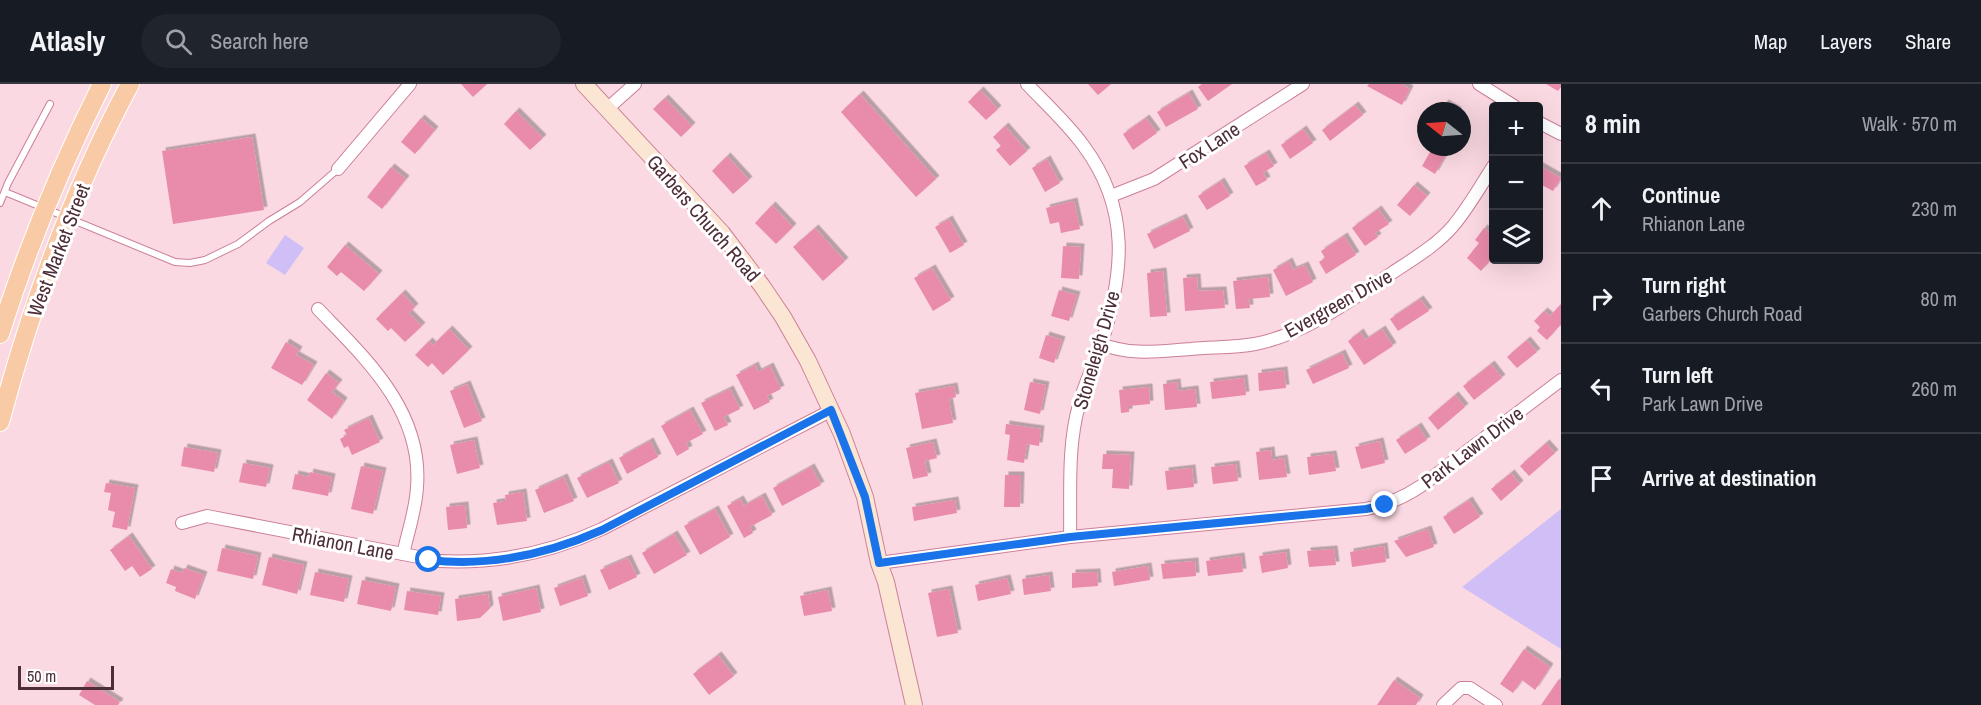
<!DOCTYPE html>
<meta charset="utf-8">
<style>
body{margin:0;font-family:"Archivo Narrow",sans-serif;background:#20242c;color:#f1f3f6}
.controls{position:absolute;right:18px;top:18px;display:grid;overflow:hidden;border-radius:6px;box-shadow:0 6px 24px #0002}
.controls button{width:54px;height:54px;display:grid;place-items:center;padding:0;border:0;border-bottom:2px solid #363941;background:#171b24;color:#f1f3f6;font:30px sans-serif}
.compass{position:absolute;left:1417px;top:18px;width:54px;height:54px;border-radius:50%;background:#171b24;box-shadow:0 6px 24px #0002;rotate:287deg}
.scale{position:absolute;left:18px;bottom:15px;width:96px;box-sizing:border-box;padding-left:6px;border:3px solid #4d2d37;border-top:0;font-size:16px;line-height:21px;white-space:nowrap;color:#4d2d37;-webkit-text-stroke:4px #fff;paint-order:stroke}
.stop{position:absolute;width:18px;height:18px;margin:-14px;border:4px solid #1a73e8;border-radius:50%;background:#fff}
.stop.end{background:#1a73e8;border-color:#fff;box-shadow:0 2px 6px #0008}
.list{margin:0;padding:0;list-style:none}
h2{display:flex;justify-content:space-between;align-items:center;height:78px;margin:0;padding:0 24px;font-size:26px}
h2 small{font-size:20px;font-weight:400;color:#9ea1a6}
.list li{display:grid;grid-template-columns:39px 1fr auto;gap:18px;align-items:center;box-sizing:border-box;height:90px;padding:0 24px;border-top:2px solid #363941}
.list b{display:block;font-size:22px;white-space:nowrap}
.list p{margin:0;font-size:20px;white-space:nowrap;color:#9ea1a6}
.list em{font-size:20px;font-style:normal;color:#9ea1a6}
.icon{flex:none;width:33px;height:33px;fill:none;stroke:currentColor;stroke-width:2;stroke-linecap:round;stroke-linejoin:round}
.map{position:relative;flex:none;width:1561px;height:621px;overflow:hidden}
header{display:flex;align-items:center;gap:36px;box-sizing:border-box;height:84px;padding:0 30px;background:#171b24;border-bottom:2px solid #363941}
header strong{font-size:28px}
nav{display:flex;gap:33px;margin-inline-start:auto;font-size:21px}
.search{width:420px;height:54px;background:#20242c;display:flex;align-items:center;gap:15px;box-sizing:border-box;padding:0 21px;border-radius:33px;color:#9ea1a6;font-size:22px}
main{display:flex}
aside{flex:1;background:#171b24}
.map>svg:first-child{display:block}
.green{fill:#d0bff6}
.building{fill:#e98baa;filter:url(#shadow)}
.lines{fill:none;stroke-linecap:round;stroke-linejoin:round}
.lane-casing{stroke:#cc7f98;stroke-width:8}
.street-casing{stroke:#cc7f98;stroke-width:14}
.secondary-casing{stroke:#cc7f98;stroke-width:18}
.primary-casing{stroke:#fff;stroke-width:20}
.lane{stroke:#fff;stroke-width:6}
.street{stroke:#fff;stroke-width:12}
.secondary{stroke:#fbe5d3;stroke-width:16}
.primary{stroke:#f8cba6;stroke-width:18}
.route{stroke:#1a73e8;stroke-width:8}
.labels{text-anchor:middle;dominant-baseline:central;stroke-width:6;stroke-linejoin:round;paint-order:stroke}
.street-label{font-size:20px;fill:#4d2d37;stroke:#fff}
</style>
<header>
<strong>Atlasly</strong>
<div class="search"><svg class="icon" aria-label="search" viewBox="0 0 24 24"><circle cx="10" cy="10" r="6"/><path d="M15 15l6 6"/></svg>Search here</div>
<nav><a>Map</a><a>Layers</a><a>Share</a></nav>
</header>
<main>
<div class="map">
<svg width="1561" height="621" viewBox="0 0 1561 621">
<defs>
<filter id="shadow"><feDropShadow dx="3.5" dy="-3.5" stdDeviation="0" flood-color="#0004"/></filter>
</defs>
<rect width="100%" height="100%" fill="#fbd9e2"/>
<g class="green">
<polygon points="285,151 304,164 285,191 266,179"/>
<polygon points="1561,425 1561,565 1462,503"/>
</g>
<g class="building">
<polygon points="461,0 487,0 473,13"/>
<polygon points="1088,0 1111,0 1098,11"/>
<polygon points="1202,0 1232,0 1208,17 1198,3"/>
<polygon points="1369,0 1401,0 1410,5 1402,21 1367,2"/>
<polygon points="1546,0 1561,0 1561,3 1558,7"/>
<polygon points="980,6 998,25 986,36 968,18"/>
<polygon points="1189,9 1198,25 1166,43 1157,28"/>
<polygon points="860,10 936,95 916,113 841,28"/>
<polygon points="665,14 692,42 681,53 653,25"/>
<polygon points="1445,19 1459,27 1440,27"/>
<polygon points="1355,21 1363,31 1330,57 1322,46"/>
<polygon points="516,27 543,54 530,66 504,40"/>
<polygon points="421,34 435,46 415,70 401,58"/>
<polygon points="1146,34 1157,49 1133,66 1123,50"/>
<polygon points="1005,42 1027,67 1010,82 996,66 1001,62 993,53"/>
<polygon points="1303,45 1313,59 1290,75 1281,61"/>
<polygon points="252,53 264,126 173,140 162,67"/>
<polygon points="1433,63 1441,63 1448,67 1435,90 1422,82"/>
<polygon points="1266,69 1274,82 1263,89 1267,96 1256,102 1244,82"/>
<polygon points="727,72 749,96 733,110 712,87"/>
<polygon points="1047,75 1060,99 1045,108 1032,84"/>
<polygon points="1538,81 1561,94 1553,107 1538,99"/>
<polygon points="391,83 406,95 382,125 367,113"/>
<polygon points="1221,97 1230,112 1207,126 1198,112"/>
<polygon points="1414,101 1427,112 1410,132 1397,121"/>
<polygon points="1074,117 1080,145 1061,149 1059,138 1050,140 1046,124"/>
<polygon points="772,121 793,143 776,160 755,139"/>
<polygon points="1378,125 1389,140 1375,149 1378,153 1365,162 1352,144"/>
<polygon points="1183,133 1190,147 1154,165 1147,150"/>
<polygon points="949,135 964,161 950,169 935,143"/>
<polygon points="815,144 845,177 823,197 793,163"/>
<polygon points="1484,144 1494,152 1494,172 1481,187 1467,174 1479,159 1475,156"/>
<polygon points="1344,152 1356,171 1326,190 1319,178 1325,174 1321,167"/>
<polygon points="345,161 379,190 364,207 341,188 337,192 327,183"/>
<polygon points="1063,162 1081,163 1079,195 1061,194"/>
<polygon points="1289,177 1293,186 1305,181 1313,198 1286,212 1273,186"/>
<polygon points="932,184 951,216 933,227 914,194"/>
<polygon points="1163,187 1167,232 1150,233 1147,189"/>
<polygon points="1197,193 1198,207 1223,206 1225,224 1185,227 1183,194"/>
<polygon points="1268,193 1270,213 1249,215 1250,224 1236,225 1233,197"/>
<polygon points="1059,206 1077,211 1069,237 1051,232"/>
<polygon points="402,209 415,223 409,229 422,242 405,258 391,244 388,247 376,235"/>
<polygon points="1420,215 1429,227 1398,247 1390,235"/>
<polygon points="1561,220 1561,242 1560,241 1547,256 1537,247 1540,243 1534,237 1544,227 1550,232"/>
<polygon points="449,245 469,266 443,291 432,279 428,283 415,271 429,257 433,261"/>
<polygon points="1382,245 1393,262 1364,281 1348,257 1360,248 1365,256"/>
<polygon points="1046,251 1062,256 1054,279 1039,274"/>
<polygon points="1527,256 1537,268 1517,284 1507,273"/>
<polygon points="286,258 299,266 296,271 314,281 302,301 271,284"/>
<polygon points="1342,269 1349,284 1313,300 1306,286"/>
<polygon points="1491,280 1502,294 1474,316 1463,302"/>
<polygon points="755,281 758,288 770,282 781,305 767,312 770,318 754,326 736,291"/>
<polygon points="1284,286 1286,304 1259,307 1258,289"/>
<polygon points="326,289 339,299 332,308 344,317 332,335 307,316"/>
<polygon points="1244,294 1246,311 1212,315 1210,298"/>
<polygon points="1030,298 1046,301 1040,330 1024,326"/>
<polygon points="1177,298 1178,307 1195,305 1197,323 1165,326 1163,300"/>
<polygon points="467,300 482,337 464,344 450,307"/>
<polygon points="954,302 956,313 949,315 953,339 922,345 915,309"/>
<polygon points="1149,303 1150,320 1129,322 1129,328 1121,329 1119,306"/>
<polygon points="730,305 740,325 724,333 728,341 715,347 701,319"/>
<polygon points="1455,311 1465,323 1438,346 1428,334"/>
<polygon points="690,326 703,350 686,359 689,365 677,372 661,342"/>
<polygon points="369,334 380,358 352,371 348,362 344,364 340,355 347,351 344,346"/>
<polygon points="1006,340 1041,345 1039,362 1027,360 1024,379 1007,376 1010,351 1005,350"/>
<polygon points="1418,342 1427,356 1405,370 1396,356"/>
<polygon points="474,356 480,384 457,390 450,361"/>
<polygon points="650,357 658,373 627,390 619,374"/>
<polygon points="1380,357 1385,379 1361,385 1355,363"/>
<polygon points="933,358 937,374 925,377 928,392 913,395 906,364"/>
<polygon points="1546,359 1555,369 1529,392 1520,382"/>
<polygon points="184,363 218,369 214,388 181,382"/>
<polygon points="1271,366 1272,376 1284,374 1287,393 1259,396 1256,368"/>
<polygon points="1103,370 1131,371 1129,405 1112,404 1113,385 1102,385"/>
<polygon points="1333,370 1336,387 1309,391 1307,373"/>
<polygon points="609,378 619,399 587,414 577,394"/>
<polygon points="243,379 270,384 266,403 239,398"/>
<polygon points="1236,380 1238,397 1213,400 1211,383"/>
<polygon points="361,382 383,387 373,430 351,425"/>
<polygon points="811,383 821,401 782,422 773,404"/>
<polygon points="1192,384 1194,403 1167,406 1165,387"/>
<polygon points="310,388 332,393 328,412 292,405 295,390 309,393"/>
<polygon points="1511,389 1520,400 1501,417 1491,405"/>
<polygon points="1005,391 1021,391 1020,423 1004,423"/>
<polygon points="564,393 574,417 544,429 535,406"/>
<polygon points="106,399 135,404 127,446 112,443 115,428 108,426 111,409 104,408"/>
<polygon points="523,408 527,437 497,441 493,419 506,417 505,411"/>
<polygon points="762,412 772,431 750,443 753,449 744,454 727,422 740,415 744,422"/>
<polygon points="955,416 957,429 914,437 912,423"/>
<polygon points="1469,416 1480,433 1454,450 1443,433"/>
<polygon points="465,421 467,444 448,446 446,423"/>
<polygon points="715,425 730,453 700,471 684,442"/>
<polygon points="1428,445 1434,463 1406,473 1394,457"/>
<polygon points="674,450 687,471 654,490 642,469"/>
<polygon points="129,452 152,485 140,493 132,482 125,487 110,466"/>
<polygon points="1384,462 1386,478 1352,483 1350,468"/>
<polygon points="222,464 258,472 253,495 217,487"/>
<polygon points="1334,465 1336,481 1309,483 1307,467"/>
<polygon points="1286,468 1288,484 1262,489 1259,472"/>
<polygon points="1241,472 1243,488 1208,492 1206,477"/>
<polygon points="269,473 304,481 297,510 262,501"/>
<polygon points="628,474 637,493 609,506 600,486"/>
<polygon points="1195,477 1196,492 1163,495 1161,480"/>
<polygon points="1148,482 1150,496 1114,502 1112,488"/>
<polygon points="184,484 204,491 195,515 175,507 176,503 166,499 171,485 182,489"/>
<polygon points="315,488 349,495 344,518 310,511"/>
<polygon points="1097,488 1098,502 1072,504 1072,489"/>
<polygon points="1049,491 1051,507 1024,511 1022,495"/>
<polygon points="582,494 588,512 560,522 554,504"/>
<polygon points="1007,494 1011,510 978,517 975,501"/>
<polygon points="362,496 396,503 391,527 357,520"/>
<polygon points="536,504 541,528 503,537 498,513"/>
<polygon points="949,505 958,549 937,553 928,509"/>
<polygon points="828,506 832,527 804,532 800,512"/>
<polygon points="407,507 441,512 438,531 404,526"/>
<polygon points="488,510 490,524 480,534 457,537 455,515"/>
<polygon points="1524,565 1550,583 1535,606 1522,596 1513,609 1500,600"/>
<polygon points="718,571 734,592 709,611 693,590"/>
<polygon points="1559,595 1561,597 1561,621 1541,621"/>
<polygon points="1394,596 1420,614 1416,621 1377,621"/>
<polygon points="87,597 120,618 118,621 95,621 79,611"/>
</g>
<g class="lines">
<defs>
<g id="lane">
<polyline points="5,108 175,178 190,179 205,176 238,160 269,137 300,118 338,85"/>
<polyline points="0,119 8,99 50,20"/>
</g>
<g id="street">
<path d="M1027,0C1046,20 1067,39 1083,61C1131,125 1124,189 1101,261C1094,281 1084,300 1079,321C1067,363 1071,410 1070,453"/>
<polyline points="1479,0 1514,22"/>
<polyline points="607,25 635,0"/>
<polyline points="1538,38 1561,50"/>
<polyline points="338,85 410,0"/>
<polyline points="1111,112 1154,95 1303,0"/>
<path d="M318,225C366,275 423,327 417,403C416,425 408,448 403,470"/>
<path d="M1101,260C1132,272 1159,267 1191,265C1212,263 1234,264 1255,260C1303,251 1351,216 1392,189C1413,175 1437,161 1453,142C1469,123 1481,101 1494,81"/>
<path d="M182,439L207,432L439,477C496,480 550,469 602,445L832,326"/>
<path d="M879,479L1070,453L1366,425C1387,421 1403,414 1421,402L1561,296"/>
<polyline points="1443,621 1461,604 1470,604 1496,621"/>
</g>
<polyline id="secondary" points="584,0 722,149 762,202 783,233 808,277 842,350 865,413 879,479 886,498 914,621"/>
<g id="primary">
<path d="M0,250C27,164 62,80 102,0"/>
<path d="M0,338C31,222 73,106 130,0"/>
</g>
</defs>
<use href="#lane" class="lane-casing"/>
<use href="#street" class="street-casing"/>
<use href="#secondary" class="secondary-casing"/>
<use href="#primary" class="primary-casing"/>
<use href="#lane" class="lane"/>
<use href="#street" class="street"/>
<use href="#secondary" class="secondary"/>
<use href="#primary" class="primary"/>
</g>
<g class="lines">
<path class="route" d="M429,476C489,483 548,470 602,446L831,326L865,413L879,479L1070,453L1366,425L1385,421"/>
</g>
<g class="labels">
<g class="street-label">
<text transform="translate(1209 61) rotate(-33)">Fox Lane</text>
<text transform="translate(704 134) rotate(49)">Garbers Church Road</text>
<text transform="translate(58 166) rotate(-69)">West Market Street</text>
<text transform="translate(1338 219) rotate(-29)">Evergreen Drive</text>
<text transform="translate(1096 266) rotate(-74)">Stoneleigh Drive</text>
<text transform="translate(1472 363) rotate(-37)">Park Lawn Drive</text>
<text transform="translate(343 459) rotate(11)">Rhianon Lane</text>
</g>
</g>
</svg>
<div class="controls">
<button>+</button>
<button>−</button>
<button><svg class="icon" aria-label="layers" viewBox="0 0 24 24"><path d="M12 4l9 5-9 5-9-5zM3 14l9 5 9-5"/></svg></button>
</div>
<svg class="compass" viewBox="-18 -18 36 36"><path d="M0-13l5 13h-10z" fill="#e53935"/><path d="M0 13l5-13h-10z" fill="#9ea1a6"/></svg>
<div class="scale">50 m</div>
<div class="stop" style="left:429px;top:476px"></div>
<div class="stop end" style="left:1385px;top:421px"></div>
</div>
<aside>
<h2>8 min<small>Walk · 570 m</small></h2>
<ul class="list">
<li><svg class="icon" aria-label="ahead" viewBox="0 0 24 24"><path d="M12 20V5M6 11l6-6 6 6"/></svg><div><b>Continue</b><p>Rhianon Lane</p></div><em>230 m</em></li>
<li><svg class="icon" aria-label="right" viewBox="0 0 24 24"><path d="M7 20v-9h11M14 6l5 5-5 5"/></svg><div><b>Turn right</b><p>Garbers Church Road</p></div><em>80 m</em></li>
<li><svg class="icon" aria-label="left" viewBox="0 0 24 24"><path d="M17 20v-9H6M10 6l-5 5 5 5"/></svg><div><b>Turn left</b><p>Park Lawn Drive</p></div><em>260 m</em></li>
<li><svg class="icon" aria-label="arrive" viewBox="0 0 24 24"><path d="M6 21V4h12l-3 4 3 4H6"/></svg><div><b>Arrive at destination</b></div></li>
</ul>
</aside>
</main>
